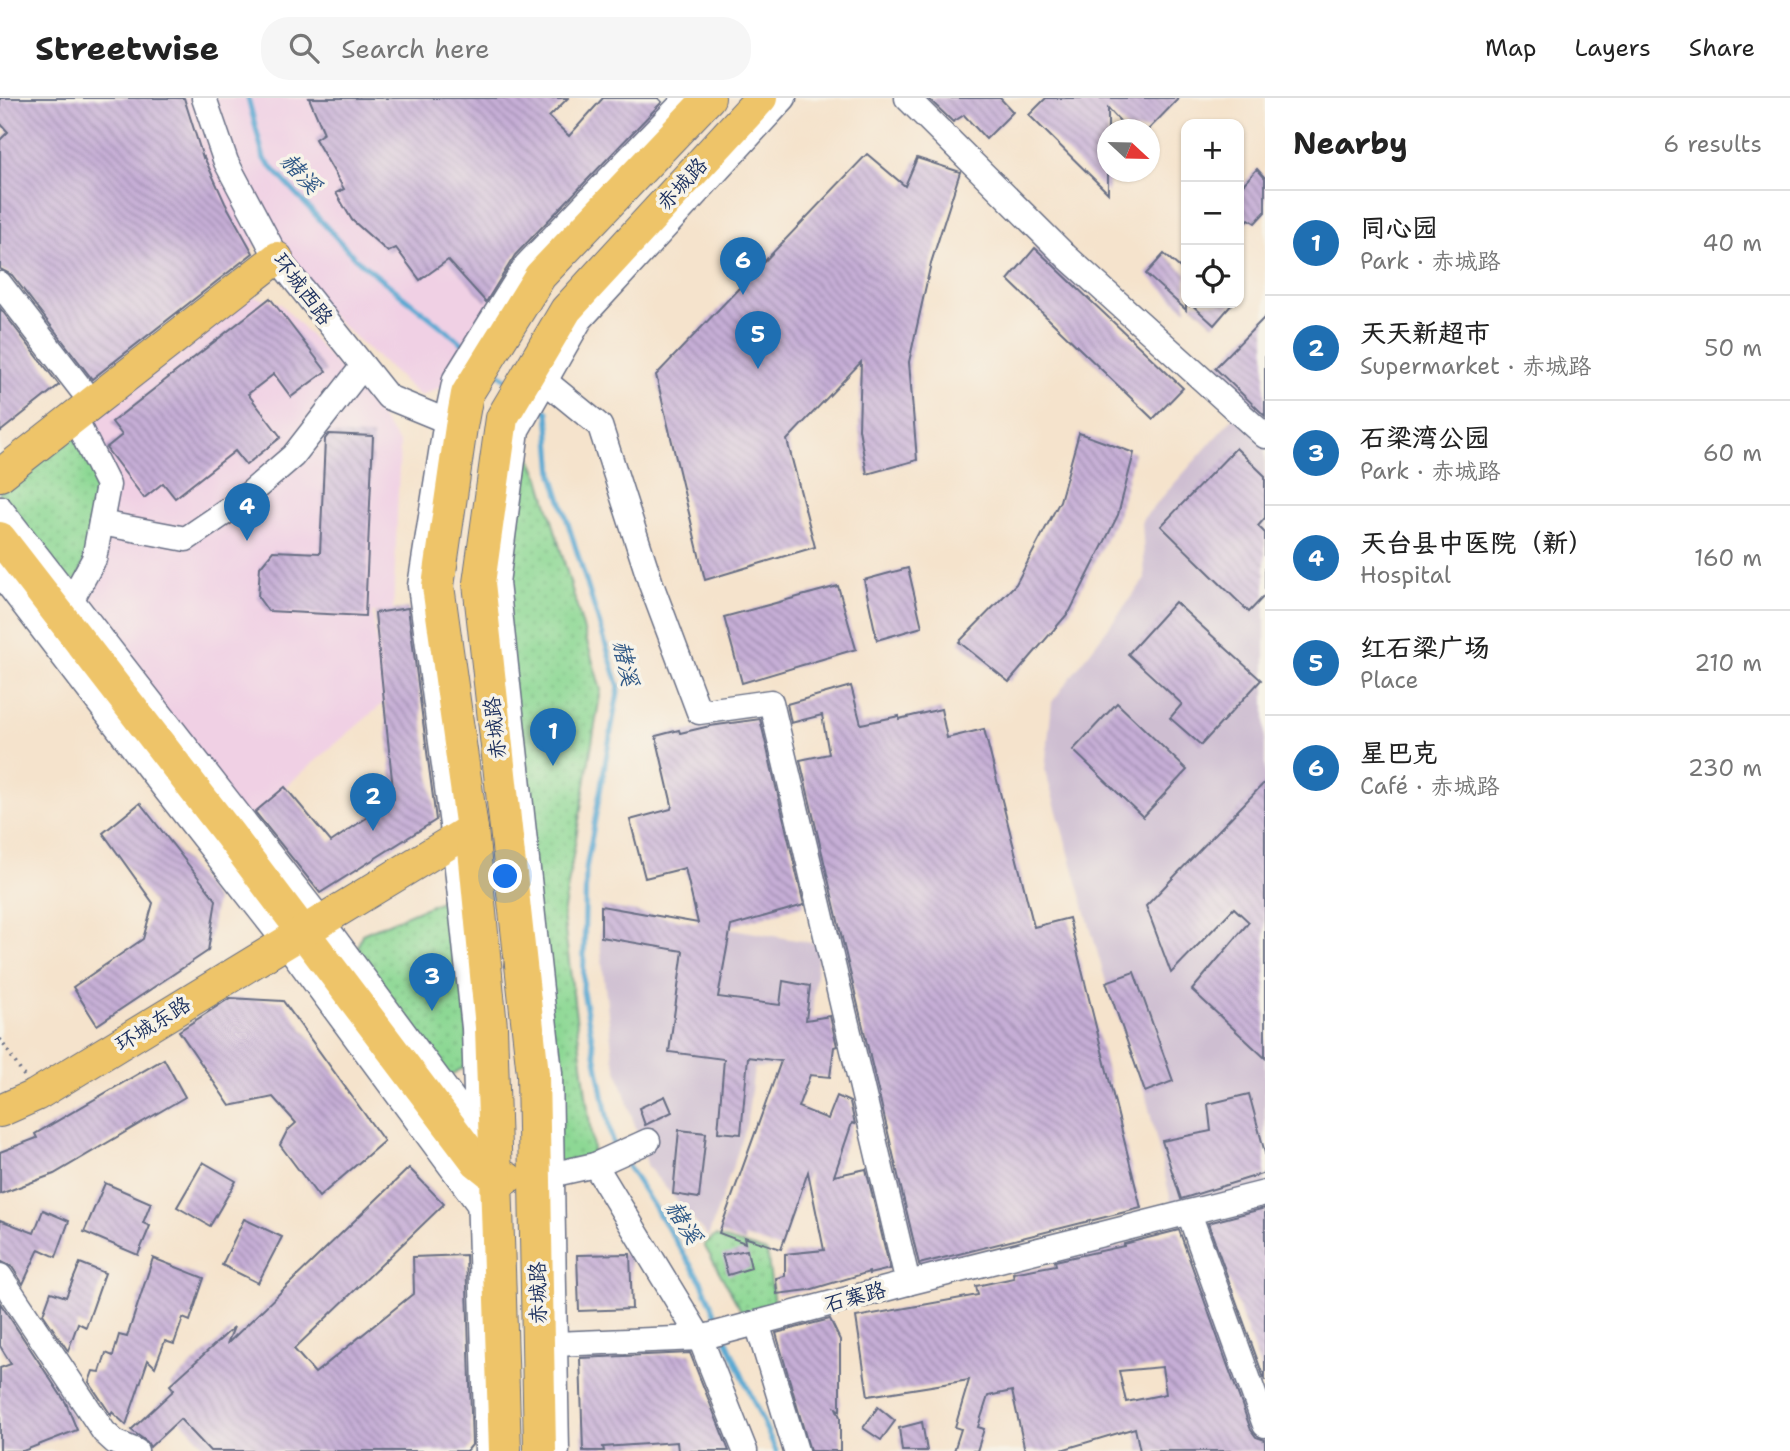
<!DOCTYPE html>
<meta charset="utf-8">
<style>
body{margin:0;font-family:"Shantell Sans","LXGW WenKai TC",sans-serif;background:#f6f6f6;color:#222}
.controls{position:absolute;right:21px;top:21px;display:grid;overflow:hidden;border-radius:14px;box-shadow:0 2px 5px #0004}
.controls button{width:63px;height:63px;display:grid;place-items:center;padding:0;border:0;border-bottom:2px solid #e0e0e0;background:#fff;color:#222;font:35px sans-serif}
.compass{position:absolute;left:1097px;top:21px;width:63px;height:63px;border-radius:50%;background:#fff;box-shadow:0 2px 5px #0004;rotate:112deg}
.you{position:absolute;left:506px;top:779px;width:24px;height:24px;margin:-18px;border:5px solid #fff;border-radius:50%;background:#1a73e8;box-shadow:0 0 0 10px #1a73e833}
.badge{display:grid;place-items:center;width:46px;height:46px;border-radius:50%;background:#1f6fb2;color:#fff;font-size:23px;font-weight:700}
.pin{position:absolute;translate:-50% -58px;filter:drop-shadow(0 2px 4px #0008)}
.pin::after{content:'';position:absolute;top:37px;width:24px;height:21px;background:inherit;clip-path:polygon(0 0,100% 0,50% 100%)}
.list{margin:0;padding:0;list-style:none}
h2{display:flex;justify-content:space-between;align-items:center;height:91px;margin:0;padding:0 28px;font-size:30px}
h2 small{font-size:23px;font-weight:400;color:#767676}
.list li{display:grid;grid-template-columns:46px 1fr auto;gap:21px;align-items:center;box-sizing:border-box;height:105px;padding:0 28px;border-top:2px solid #e0e0e0}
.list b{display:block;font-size:26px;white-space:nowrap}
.list p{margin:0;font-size:23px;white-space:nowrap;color:#767676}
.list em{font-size:23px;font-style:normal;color:#767676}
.icon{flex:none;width:38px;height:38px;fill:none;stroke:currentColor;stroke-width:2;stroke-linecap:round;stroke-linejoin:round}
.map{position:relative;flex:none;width:1265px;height:1353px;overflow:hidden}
header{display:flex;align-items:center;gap:42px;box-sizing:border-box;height:98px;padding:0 35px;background:#fff;border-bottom:2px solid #e0e0e0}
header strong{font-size:33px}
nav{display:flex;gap:38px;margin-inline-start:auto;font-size:24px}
.search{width:490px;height:63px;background:#f6f6f6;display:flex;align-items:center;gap:18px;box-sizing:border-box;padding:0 24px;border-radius:28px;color:#767676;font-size:26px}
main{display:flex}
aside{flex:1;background:#fff}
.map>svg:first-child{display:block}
.built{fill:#f0d0e4}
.industrial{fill:#cebed1}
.park{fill:url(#park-dots);stroke:#548479;stroke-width:2}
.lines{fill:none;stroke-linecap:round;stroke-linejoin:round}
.stream{stroke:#58a8d2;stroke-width:5}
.building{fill:url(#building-back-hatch);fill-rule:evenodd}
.minor-casing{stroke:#676e84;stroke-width:27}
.major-casing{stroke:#676e84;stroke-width:34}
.path{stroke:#676e84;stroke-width:3.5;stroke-dasharray:2 5;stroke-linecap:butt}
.minor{stroke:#fff;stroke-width:24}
.major{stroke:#eec469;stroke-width:32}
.labels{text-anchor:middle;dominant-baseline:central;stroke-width:7;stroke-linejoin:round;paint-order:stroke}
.street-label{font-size:21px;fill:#1b2f5e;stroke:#f7f3e8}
.water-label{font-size:23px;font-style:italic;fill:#305987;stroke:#f7f3e8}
</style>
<header>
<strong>Streetwise</strong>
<div class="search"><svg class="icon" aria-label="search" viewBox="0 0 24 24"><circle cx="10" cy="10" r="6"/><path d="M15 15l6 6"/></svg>Search here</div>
<nav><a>Map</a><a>Layers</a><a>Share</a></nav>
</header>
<main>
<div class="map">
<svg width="1265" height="1353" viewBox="0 0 1265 1353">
<defs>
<pattern id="park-dots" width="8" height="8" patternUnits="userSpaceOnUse" patternTransform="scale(1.75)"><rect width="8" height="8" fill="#8dd894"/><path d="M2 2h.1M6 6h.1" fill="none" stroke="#79ba82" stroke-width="1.8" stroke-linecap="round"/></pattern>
<pattern id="building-back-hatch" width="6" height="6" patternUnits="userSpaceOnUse" patternTransform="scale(1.75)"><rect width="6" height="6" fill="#c6aed6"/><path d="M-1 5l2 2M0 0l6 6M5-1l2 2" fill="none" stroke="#a08eb1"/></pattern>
</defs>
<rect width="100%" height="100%" fill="#f7f3e8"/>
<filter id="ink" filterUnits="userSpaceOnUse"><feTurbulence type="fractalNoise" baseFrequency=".0143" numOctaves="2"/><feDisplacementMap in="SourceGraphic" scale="14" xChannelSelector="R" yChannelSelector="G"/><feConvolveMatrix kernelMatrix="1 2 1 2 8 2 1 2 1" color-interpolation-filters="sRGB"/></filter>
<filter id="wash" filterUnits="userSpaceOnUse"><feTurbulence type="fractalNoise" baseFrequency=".00686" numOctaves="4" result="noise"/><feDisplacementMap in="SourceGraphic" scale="28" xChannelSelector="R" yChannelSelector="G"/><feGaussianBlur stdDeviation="1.57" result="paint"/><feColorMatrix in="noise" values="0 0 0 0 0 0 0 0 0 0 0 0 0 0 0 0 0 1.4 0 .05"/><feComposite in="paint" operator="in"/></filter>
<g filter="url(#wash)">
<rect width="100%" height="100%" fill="#f5e3cc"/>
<g class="built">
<polygon points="146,0 406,0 465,143 502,184 446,287 420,298 302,191 259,143 239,163"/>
<polygon points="238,195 280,205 360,292 400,346 393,514 372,514 386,603 244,724 72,501 74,319"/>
</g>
<g class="industrial">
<polygon points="1238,314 1265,339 1265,1095 1175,1119 1145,994 1106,884 1045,672 1052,604 1145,481 1142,422"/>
<polygon points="601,808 819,846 807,966 754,970 746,1030 708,1139 648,1069 613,959 600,845"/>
</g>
<g class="park">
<polygon points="74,319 108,387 72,501 0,410 0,378"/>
<polygon points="517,332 540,380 601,592 563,817 595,1067 552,1076 497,485"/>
<polygon points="460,795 469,966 449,978 354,860 362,836"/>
<polygon points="715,1138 767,1154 774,1206 743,1216 704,1147"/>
</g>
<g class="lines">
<g class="stream">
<polyline points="248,0 264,61 355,160 467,249"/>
<polyline points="493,271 510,284"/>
<polyline points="540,308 548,314 553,377 619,589 586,771 583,894 612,1043 617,1050"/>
<polyline points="624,1062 701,1183 721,1228"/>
<polyline points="726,1241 776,1353"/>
</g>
</g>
<g id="blocks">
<g class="building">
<polygon points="0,0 184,0 203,60 204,59 225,105 253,155 92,281 12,177 0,171 0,42 8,34 0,25"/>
<polygon points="309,0 568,0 549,19 569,38 603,0 658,0 662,4 515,157 486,204 448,162 420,182 396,150 388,154 352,122 336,95 344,91 315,41 324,35"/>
<polygon points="928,0 1000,0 1013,14 986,41 964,17 953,24"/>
<polygon points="1046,0 1179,0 1148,32 1128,32 1108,10 1108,95 1029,17"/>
<polygon points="867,56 905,88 917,60 960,74 931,165 909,264 917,362 867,376 859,331 861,264 787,342 815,449 705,482 656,277"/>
<polygon points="1257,71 1265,80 1265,114 1255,125 1249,121 1239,132 1239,91"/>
<polygon points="1035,150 1183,290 1153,321 1008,182"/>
<polygon points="1164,156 1186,175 1186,212 1146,176"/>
<polygon points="270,200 326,273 291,299 274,276 248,296 281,339 246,367 235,353 175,400 163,385 144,400 106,350 122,337 112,324"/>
<polygon points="1190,205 1233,205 1214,227"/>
<polygon points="0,210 59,287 0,334"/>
<polygon points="1265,219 1265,318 1215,270"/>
<polygon points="1079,335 1134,355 1118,417 1070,513 1009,584 959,544 1016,486 1060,403"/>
<polygon points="329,336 373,338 365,518 268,513 258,499 260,469 273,453 320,455 325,341"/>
<polygon points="1236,350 1265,378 1265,420 1258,428 1265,435 1265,497 1249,514 1161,428"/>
<polygon points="908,470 922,529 877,542 864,482"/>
<polygon points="838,488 856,551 742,585 724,519"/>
<polygon points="1175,504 1261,582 1201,647 1170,620 1182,606 1128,556"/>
<polygon points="408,510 436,722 320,795 255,714 285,689 331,744 394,701 375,515"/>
<polygon points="851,588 861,626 899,618 899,621 941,611 947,640 984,631 1034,829 1069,820 1141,1110 919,1166 800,662 829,656 822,617 791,625 787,606"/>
<polygon points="1117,605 1187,672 1143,719 1073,652"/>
<polygon points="760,621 804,807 731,828 718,899 780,907 783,883 810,888 806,922 830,918 837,948 834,949 830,979 810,977 798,1009 828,1021 837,998 850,1004 855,1026 852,1025 834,1078 866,1071 890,1171 869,1176 869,1174 809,1192 777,1196 776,1180 785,1178 785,1156 824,1152 808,1074 781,1151 744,1139 745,1145 719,1135 781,963 748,959 741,1036 718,1034 724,961 669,954 683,853 601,839 601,808 698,825 685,770 645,780 630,722 671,711 672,707 656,638 679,632 680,635 710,628"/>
<polygon points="1265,684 1265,960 1192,892 1249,824 1234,810 1171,875 1146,808"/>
<polygon points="140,705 216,802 208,853 97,927 73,889 143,841 153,805 103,735"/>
<polygon points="1134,874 1173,983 1145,994 1106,884"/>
<polygon points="230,900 283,903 384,1043 319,1099 280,1047 287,1033 296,1025 273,999 230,1008 179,933"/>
<polygon points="164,961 185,999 54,1076 0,1096 0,1054 37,1040 35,1036"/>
<polygon points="1249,996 1265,1055 1265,1075 1181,1101 1162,1043 1211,1033 1208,1006"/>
<polygon points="665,998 672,1014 645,1027 639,1010"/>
<polygon points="679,1032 706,1035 699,1100 673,1096"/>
<polygon points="203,1064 236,1083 210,1128 177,1109"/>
<polygon points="409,1070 444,1106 294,1251 315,1275 414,1195 413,1159 466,1157 472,1347 467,1353 210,1353 180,1321 150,1349 147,1344 131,1332 174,1292 170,1287 234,1229 227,1246"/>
<polygon points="105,1085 151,1105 143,1125 150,1128 138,1157 84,1134"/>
<polygon points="1265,1110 1265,1283 1208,1125"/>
<polygon points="43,1112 69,1123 56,1159 39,1151 23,1186 12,1169 0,1163 0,1122 34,1135"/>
<polygon points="244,1121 282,1139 258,1185 222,1167"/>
<path d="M1179,1132L1251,1332L1256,1339L1265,1342V1353H1140L1135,1330L1058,1353H1025L1012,1293L988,1298L978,1329L984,1331L977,1353H954L961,1331L955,1329L969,1282L868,1298L856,1219L978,1197L976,1188L1014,1180L1013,1175L1056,1167L1055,1163L1124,1148V1146ZM1162,1269L1166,1296L1126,1304L1119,1273Z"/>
<polygon points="747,1152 751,1170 728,1177 722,1157"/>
<polygon points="630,1156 632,1211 579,1213 577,1157"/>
<polygon points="153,1160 204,1180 190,1223 183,1220 174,1246 165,1243 155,1269 148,1262 126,1327 112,1314 111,1317 89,1284 93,1273 100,1274 106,1255 113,1258 119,1237 127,1239"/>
<polygon points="80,1165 105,1175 86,1229 78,1225 68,1253 43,1216 51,1194 66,1199"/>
<polygon points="0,1205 66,1305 77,1332 23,1353 0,1353 0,1270 11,1266 0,1248"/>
<polygon points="830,1221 840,1242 840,1313 836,1310 840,1319 840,1353 810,1353 776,1235"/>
<polygon points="690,1255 729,1353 678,1353 677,1344 603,1349 604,1353 583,1353 580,1260"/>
<polygon points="878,1309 895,1323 881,1342 863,1330"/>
<polygon points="922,1324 927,1353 902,1353 899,1330"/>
</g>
</g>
</g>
<g filter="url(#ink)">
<use href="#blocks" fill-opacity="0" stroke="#676e84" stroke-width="2"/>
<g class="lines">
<defs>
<g id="minor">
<polyline points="204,0 226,64 277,160 388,299 461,329"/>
<polyline points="907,0 1067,159 1265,338"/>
<polyline points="0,186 92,305"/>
<polyline points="545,283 600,328 651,486 699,614 771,604 908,1185"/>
<polyline points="0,410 321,822 477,1033"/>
<polyline points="101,425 186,441 236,407 293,358 363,268"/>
<polyline points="0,476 150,672 285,844 480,1108"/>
<polyline points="72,501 94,461 108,387 74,319"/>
<polyline points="595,1067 648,1043"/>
<polyline points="537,1080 595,1067 700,1240 745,1353"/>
<polyline points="1189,1115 1265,1327"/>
<polyline points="0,1178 104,1334 115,1344 136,1353"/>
<polyline points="757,1225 796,1353"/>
<polyline points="555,1246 700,1240 908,1185 1265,1095"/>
<polyline points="487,1353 474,930 454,742 420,488 446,323 455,281 526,167 687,0"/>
<polyline points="557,1353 550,975 497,485 517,332 580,222 784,0"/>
</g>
<g id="major">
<polyline points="0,377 277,160"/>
<polyline points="0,440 229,736 477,1064 497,1080 507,1080"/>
<polyline points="0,1013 36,997 472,731"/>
<polyline points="505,1353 491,929 472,731 438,488 461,329 467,296 540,178 709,0"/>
<polyline points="540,1353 533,976 479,485 502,320 566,212 761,0"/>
</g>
</defs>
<use href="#minor" class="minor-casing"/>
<use href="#major" class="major-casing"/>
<polyline class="path" points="0,941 24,978"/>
<use href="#minor" class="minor"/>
<use href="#major" class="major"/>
</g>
</g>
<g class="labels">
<g class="street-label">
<text transform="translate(682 86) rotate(-47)">赤城路</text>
<text transform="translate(303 191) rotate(53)">环城西路</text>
<text transform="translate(495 630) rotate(-96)">赤城路</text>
<text transform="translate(153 926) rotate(-32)">环城东路</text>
<text transform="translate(538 1195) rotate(-91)">赤城路</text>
<text transform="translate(855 1199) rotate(-15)">石寨路</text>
</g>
<g class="water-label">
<text transform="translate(301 75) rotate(47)">赭溪</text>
<text transform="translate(626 565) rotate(78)">赭溪</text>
<text transform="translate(684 1124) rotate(58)">赭溪</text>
</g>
</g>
</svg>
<div class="controls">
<button>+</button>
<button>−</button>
<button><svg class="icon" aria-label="locate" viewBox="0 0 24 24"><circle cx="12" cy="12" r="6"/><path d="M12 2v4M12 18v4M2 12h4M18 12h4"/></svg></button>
</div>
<svg class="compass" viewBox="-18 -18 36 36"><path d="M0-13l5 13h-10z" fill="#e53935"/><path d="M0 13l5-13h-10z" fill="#767676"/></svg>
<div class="you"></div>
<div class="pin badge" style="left:553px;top:668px">1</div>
<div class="pin badge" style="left:373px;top:733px">2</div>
<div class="pin badge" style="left:432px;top:913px">3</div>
<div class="pin badge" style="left:247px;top:443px">4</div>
<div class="pin badge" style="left:758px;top:271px">5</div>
<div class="pin badge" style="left:743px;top:197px">6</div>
</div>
<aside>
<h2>Nearby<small>6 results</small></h2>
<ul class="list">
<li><span class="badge">1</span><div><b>同心园</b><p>Park · 赤城路</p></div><em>40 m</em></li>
<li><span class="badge">2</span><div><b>天天新超市</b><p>Supermarket · 赤城路</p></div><em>50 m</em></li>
<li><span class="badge">3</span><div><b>石梁湾公园</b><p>Park · 赤城路</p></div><em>60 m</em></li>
<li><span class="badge">4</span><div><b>天台县中医院（新）</b><p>Hospital</p></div><em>160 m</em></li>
<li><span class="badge">5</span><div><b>红石梁广场</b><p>Place</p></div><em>210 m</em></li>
<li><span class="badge">6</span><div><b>星巴克</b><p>Café · 赤城路</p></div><em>230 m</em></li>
</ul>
</aside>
</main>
